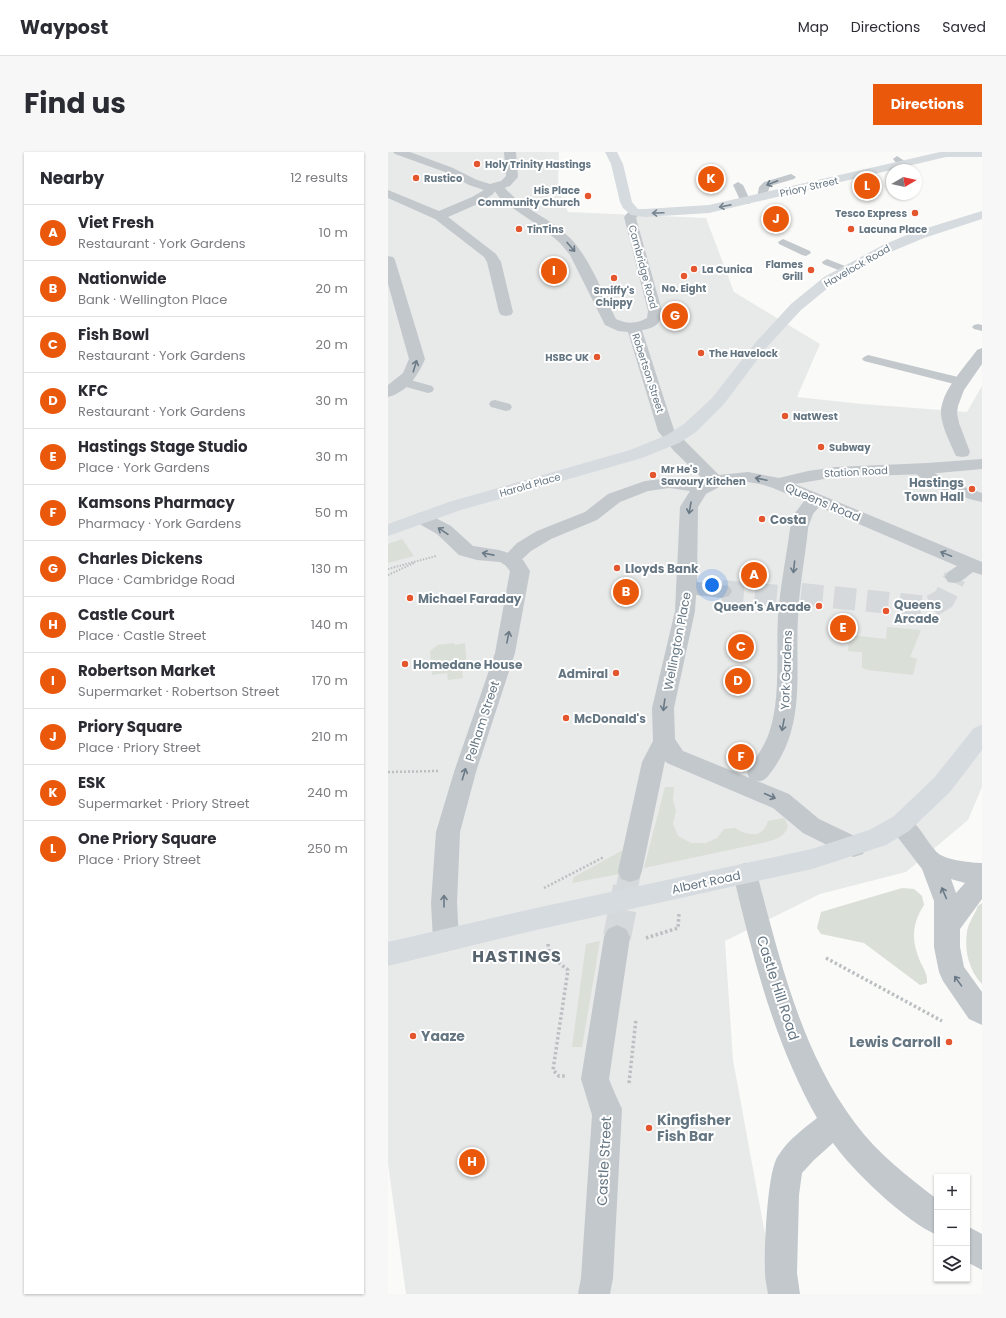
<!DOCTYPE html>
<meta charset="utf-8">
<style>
body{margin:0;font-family:Poppins,sans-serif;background:#f7f7f7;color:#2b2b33}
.controls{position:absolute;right:12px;bottom:12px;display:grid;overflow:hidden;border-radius:0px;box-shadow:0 1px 3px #0004}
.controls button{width:36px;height:36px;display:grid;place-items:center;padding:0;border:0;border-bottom:1px solid #e1e1e2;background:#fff;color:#2b2b33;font:20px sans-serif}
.compass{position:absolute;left:498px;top:12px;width:36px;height:36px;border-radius:50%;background:#fff;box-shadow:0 1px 3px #0004;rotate:81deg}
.you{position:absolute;left:324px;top:433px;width:14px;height:14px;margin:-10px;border:3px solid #fff;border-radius:50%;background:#1a73e8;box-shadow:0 0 0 6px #1a73e833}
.badge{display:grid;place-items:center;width:26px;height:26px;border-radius:50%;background:#ea580c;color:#fff;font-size:13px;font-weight:700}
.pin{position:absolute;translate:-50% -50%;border:2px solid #fff;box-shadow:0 1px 4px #0006}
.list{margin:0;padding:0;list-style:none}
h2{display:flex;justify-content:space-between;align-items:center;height:52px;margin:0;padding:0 16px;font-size:17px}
h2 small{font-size:13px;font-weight:400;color:#7c7c81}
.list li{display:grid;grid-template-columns:26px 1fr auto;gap:12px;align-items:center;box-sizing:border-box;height:56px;padding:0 16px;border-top:1px solid #e1e1e2}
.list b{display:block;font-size:15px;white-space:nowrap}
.list p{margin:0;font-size:13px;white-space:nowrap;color:#7c7c81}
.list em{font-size:13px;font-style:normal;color:#7c7c81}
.icon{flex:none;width:22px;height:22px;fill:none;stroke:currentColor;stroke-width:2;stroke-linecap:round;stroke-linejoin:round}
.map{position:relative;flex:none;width:594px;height:1142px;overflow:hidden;border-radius:0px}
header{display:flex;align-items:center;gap:24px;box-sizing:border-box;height:56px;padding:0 20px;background:#fff;border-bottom:1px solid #e1e1e2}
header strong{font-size:19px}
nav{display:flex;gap:22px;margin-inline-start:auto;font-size:14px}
.intro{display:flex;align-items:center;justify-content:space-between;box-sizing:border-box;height:96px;padding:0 24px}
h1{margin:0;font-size:28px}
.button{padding:10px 18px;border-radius:0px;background:#ea580c;color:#fff;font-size:14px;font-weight:700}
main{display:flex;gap:24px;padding:0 24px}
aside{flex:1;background:#fff;border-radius:0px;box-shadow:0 1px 3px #0004}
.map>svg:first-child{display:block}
.built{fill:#e8e9e9}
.green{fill:#dadfd7}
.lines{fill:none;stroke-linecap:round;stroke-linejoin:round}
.pedestrian-tunnel-far1{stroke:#d5d9db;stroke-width:22;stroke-dasharray:22 11;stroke-linecap:butt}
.pedestrian-tunnel{stroke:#d5d9db;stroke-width:28;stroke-dasharray:28 14;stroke-linecap:butt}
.path-far2{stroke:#bbbfc2;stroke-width:2;stroke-dasharray:1.5 1.5;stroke-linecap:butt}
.path-far1{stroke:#bbbfc2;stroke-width:2.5;stroke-dasharray:2 2;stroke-linecap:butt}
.path{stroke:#bbbfc2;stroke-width:3.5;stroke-dasharray:2.5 2.5;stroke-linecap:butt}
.service{fill:#c3c8cc;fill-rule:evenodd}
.pedestrian{fill:#c3c8cc;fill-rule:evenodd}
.minor{fill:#c3c8cc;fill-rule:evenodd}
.primary{fill:#d6dbdf;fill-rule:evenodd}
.trunk{fill:#d6dbdf;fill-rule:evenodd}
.oneway{stroke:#6a7a87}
.oneway2{stroke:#768591}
.poi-dot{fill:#e4572e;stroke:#fff;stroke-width:1.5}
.labels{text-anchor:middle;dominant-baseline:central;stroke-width:4;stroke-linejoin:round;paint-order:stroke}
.far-poi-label{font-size:10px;font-weight:bold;fill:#657683;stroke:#fff;text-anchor:start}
.far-street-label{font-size:10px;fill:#657683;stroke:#fff}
.poi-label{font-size:12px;font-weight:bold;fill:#657683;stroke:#fff;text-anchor:start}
.street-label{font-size:12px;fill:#657683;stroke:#fff}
.near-street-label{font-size:14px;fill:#657683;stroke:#fff}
.near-poi-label{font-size:14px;font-weight:bold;fill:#657683;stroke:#fff;text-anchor:start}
.district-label{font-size:16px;font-weight:bold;letter-spacing:1px;fill:#57646e;stroke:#fff}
</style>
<header>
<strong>Waypost</strong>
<nav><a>Map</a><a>Directions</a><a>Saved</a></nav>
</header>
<div class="intro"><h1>Find us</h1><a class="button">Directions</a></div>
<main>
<aside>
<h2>Nearby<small>12 results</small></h2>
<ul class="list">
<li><span class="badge">A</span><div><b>Viet Fresh</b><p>Restaurant · York Gardens</p></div><em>10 m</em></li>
<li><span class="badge">B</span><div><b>Nationwide</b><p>Bank · Wellington Place</p></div><em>20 m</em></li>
<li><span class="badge">C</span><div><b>Fish Bowl</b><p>Restaurant · York Gardens</p></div><em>20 m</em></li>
<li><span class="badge">D</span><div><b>KFC</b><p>Restaurant · York Gardens</p></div><em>30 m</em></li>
<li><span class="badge">E</span><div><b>Hastings Stage Studio</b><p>Place · York Gardens</p></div><em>30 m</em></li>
<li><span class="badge">F</span><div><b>Kamsons Pharmacy</b><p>Pharmacy · York Gardens</p></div><em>50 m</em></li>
<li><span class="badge">G</span><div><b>Charles Dickens</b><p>Place · Cambridge Road</p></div><em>130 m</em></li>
<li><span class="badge">H</span><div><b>Castle Court</b><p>Place · Castle Street</p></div><em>140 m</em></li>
<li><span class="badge">I</span><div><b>Robertson Market</b><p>Supermarket · Robertson Street</p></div><em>170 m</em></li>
<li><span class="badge">J</span><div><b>Priory Square</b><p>Place · Priory Street</p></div><em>210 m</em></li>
<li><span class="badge">K</span><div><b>ESK</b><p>Supermarket · Priory Street</p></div><em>240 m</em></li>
<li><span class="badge">L</span><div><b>One Priory Square</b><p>Place · Priory Street</p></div><em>250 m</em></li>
</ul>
</aside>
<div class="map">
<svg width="594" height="1142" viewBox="0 0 594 1142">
<rect width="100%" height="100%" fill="#fafaf8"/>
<polygon class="built" points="0,0 171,0 170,36 180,60 318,66 346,140 432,192 409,245 474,252 579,260 594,234 594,635 580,668 518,720 432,742 337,789 345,908 388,1142 18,1142 0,1012"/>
<g class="green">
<polygon points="14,387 26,404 0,411 0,392"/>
<polygon points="499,475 533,478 522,505 529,507 525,523 480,518 474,516 474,500 460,499 461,483 498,487"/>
<polygon points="66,491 67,493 77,491 79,518 74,519 75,526 60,528 59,521 44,523 42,499 50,493"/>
<path d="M277,635H286L285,648L288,659L285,672L290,684L303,691H318L329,686L336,677L347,676C359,684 375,687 380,669L396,666L400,674C396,687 385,688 374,691L256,716Z"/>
<polygon points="235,698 231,722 184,731 186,725"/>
<path d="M514,736L526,737L534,744L536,753C525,770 523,785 530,804C533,814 540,820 539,831L532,833L476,791L433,782L429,776L433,760Z"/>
<path d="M594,751V832C581,819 576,798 579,780C580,771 587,762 590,754Z"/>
<polygon points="212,789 194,895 184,895 198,792"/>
</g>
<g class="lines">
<g class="pedestrian-tunnel-far1">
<polyline points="334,439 391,444"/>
<polyline points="413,442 542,455 556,447 567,425"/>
<polyline points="239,736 242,719"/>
</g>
<polyline class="pedestrian-tunnel" points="229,785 239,735"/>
<g class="path-far2">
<polyline points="0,417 48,404"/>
<polyline points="0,423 26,411"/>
</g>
<g class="path-far1">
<polyline points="0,620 50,619"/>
<polyline points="156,736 216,705"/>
</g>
<g class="path">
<polyline points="258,786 290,776 291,762"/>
<polyline points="160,792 162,808 170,810 180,818 165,918 171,924 177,924"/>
<polyline points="438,806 554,869"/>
<polyline points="241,931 248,867"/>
</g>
<g class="service">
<path d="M509,4L521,12L520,14C514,15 508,12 505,7Z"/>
<polygon points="403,22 408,25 406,27 382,34 377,48 371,48 369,46 371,35 376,30"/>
<polygon points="350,30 355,33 363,50 361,52 355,52 353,50 345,33"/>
<polygon points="395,87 422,99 423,101 418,104 414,103 391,92 390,90"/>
<polygon points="439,107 462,116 463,118 458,121 435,112 434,110"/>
<polygon points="590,172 594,173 594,179 586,177 584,175 586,173"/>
<polygon points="480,203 578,227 580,230 578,233 574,234 476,209 474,207 476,205"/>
<polygon points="15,226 44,234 46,237 44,240 40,241 11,233 9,230 11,227"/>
<polygon points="107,248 122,252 124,255 122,258 118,259 103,255 101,252 103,249"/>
<path d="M531,313L536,314L557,328L594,341V350C573,345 537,335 524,317L526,314Z"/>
</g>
<g class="pedestrian">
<path d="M110,31L114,32C131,56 161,65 181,85C201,104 215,142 228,167C238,172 249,172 259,166L260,159L236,65L243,57H251L253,60L248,66L274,159C273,172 267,176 254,178L286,278L331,323L360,320L391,326L420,319L448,315L539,311L594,307V317L539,322L448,325L407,332L594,410V423L585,420C576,427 571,433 560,430L557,425L560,420L569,414L431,355L425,362L418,381L411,383L404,381L402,377L407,361L416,349L385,336L372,332L360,330L335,333L318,342L310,355L309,430L341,434L344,439L341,444L334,446L308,443L307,459L286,556L287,587L295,599L401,642L431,667L475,688L478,695L475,702L466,705L457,702L415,681L385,656L279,611L277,609L254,719L251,727L242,730L233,727L230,719L254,610L265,589L264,556L287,459L292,355L302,339L281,336L260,339L232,350L209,368L163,387L143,399L130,411L123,413L116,411L114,407L129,391L149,379L197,360L220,342L257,329L281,326L313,329L316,328L286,299L270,279L240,180L230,179L217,173L182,103L172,91L158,79L113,48L104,35L106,32Z"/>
<path d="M229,773L238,777L242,785L221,927C225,938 229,946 234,957L225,1126L222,1142H190L193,1126L204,963L193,927L216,785L220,777Z"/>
</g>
<g class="minor">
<polygon points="5,0 22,0 65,16 89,28 102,32 113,29 118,24 116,0 128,0 130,25 122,34 107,39 105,42 92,51 60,65 108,102 113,110 125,160 123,163 118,164 113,163 111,160 99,110 96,105 47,67 0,46 0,38 51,59 84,45 96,38 81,33 57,20 7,2"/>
<path d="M0,104L5,105L7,108L37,207C30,224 19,240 0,245V233L15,221L21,207L0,132Z"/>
<path d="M594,196V212L576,238L570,254L569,261L571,271L582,300L580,304L574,305L568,304L566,300C561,288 554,275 553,262C552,240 577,215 589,198Z"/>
<polygon points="34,360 40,362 63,374 85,394 111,398 130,404 135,408 142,419 127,501 88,620 72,680 69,751 71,788 67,796 58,800 49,796 45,788 43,751 48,680 66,620 107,501 122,419 117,413 112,410 89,408 71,403 49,382 28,370 25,366 28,362"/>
<path d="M411,371L418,373L420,377C417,406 411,436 410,465C407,518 418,570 386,616C378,627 376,632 362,627L359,621C366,607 376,596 381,581C393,548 388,500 390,465C392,436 398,406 402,377L404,373Z"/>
<path d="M513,662C531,668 537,690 551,702C559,708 584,711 594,711V747L572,777V795L576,815L594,840V873L581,867L555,829L551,820L546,795V749L534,717L505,679L501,672L505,665ZM563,727L577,731L568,741Z"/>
<path d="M357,711L366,714L369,722C392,808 413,899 467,971C489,1001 520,1025 549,1047V1083C518,1070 464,1018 445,991L426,1008L414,1021L411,1043L409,1121L412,1142H380C379,1135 377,1128 377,1121C376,1099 379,1019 390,1004C400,988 415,977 429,966C386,890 365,806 345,722L348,714Z"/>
<polygon points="579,1074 594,1082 594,1118 579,1110"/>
</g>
<g class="primary">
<polygon points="594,59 594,67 536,86 505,99 446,131 413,158 378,196 336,252 308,280 291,291 254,306 73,358 0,384 0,372 61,350 242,298 279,283 296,272 324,246 368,190 403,152 436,125 495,93 526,80"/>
<polygon points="594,573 594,598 562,640 521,679 498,693 424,717 148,778 0,814 0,790 148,756 424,697 481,678 505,665 546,626 586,576"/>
</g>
<polygon class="trunk" points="217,0 229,0 235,12 244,50 250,57 257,57 321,53 552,0 594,0 594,5 558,5 321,61 257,65 243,63 235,56 232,50 223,12"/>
</g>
<defs><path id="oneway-shaft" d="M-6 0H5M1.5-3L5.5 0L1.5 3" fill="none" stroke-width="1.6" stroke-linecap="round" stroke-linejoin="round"/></defs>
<g class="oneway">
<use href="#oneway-shaft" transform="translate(384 31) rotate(158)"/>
<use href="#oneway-shaft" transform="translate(183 95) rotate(49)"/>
<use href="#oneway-shaft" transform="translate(27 214) rotate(-73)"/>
<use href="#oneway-shaft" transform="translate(373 327) rotate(-168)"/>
<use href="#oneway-shaft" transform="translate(302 356) rotate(100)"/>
<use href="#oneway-shaft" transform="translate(55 379) rotate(-146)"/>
<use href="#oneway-shaft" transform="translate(100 402) rotate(-169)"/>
<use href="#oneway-shaft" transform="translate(558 402) rotate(-158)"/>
<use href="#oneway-shaft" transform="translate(406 415) rotate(96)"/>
<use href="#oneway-shaft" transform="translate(120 485) rotate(-79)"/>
<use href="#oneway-shaft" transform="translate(276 553) rotate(98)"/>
<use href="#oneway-shaft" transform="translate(395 573) rotate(101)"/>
<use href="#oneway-shaft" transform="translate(76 622) rotate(-73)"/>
<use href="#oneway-shaft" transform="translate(382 644) rotate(24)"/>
<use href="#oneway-shaft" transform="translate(556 741) rotate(-113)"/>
<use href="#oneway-shaft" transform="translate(56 749) rotate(-90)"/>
<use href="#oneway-shaft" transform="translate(570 829) rotate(-126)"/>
</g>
<g class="oneway2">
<use href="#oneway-shaft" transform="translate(337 54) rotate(169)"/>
<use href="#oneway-shaft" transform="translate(270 61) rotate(178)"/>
</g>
<g class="poi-dot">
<circle cx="89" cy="12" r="4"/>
<circle cx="28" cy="26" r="4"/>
<circle cx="200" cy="44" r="4"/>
<circle cx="527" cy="61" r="4"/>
<circle cx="131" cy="77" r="4"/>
<circle cx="463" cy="77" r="4"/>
<circle cx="306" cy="117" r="4"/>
<circle cx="423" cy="118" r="4"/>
<circle cx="296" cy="124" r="4"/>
<circle cx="226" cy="126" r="4"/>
<circle cx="313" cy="201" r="4"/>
<circle cx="209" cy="205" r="4"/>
<circle cx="397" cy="264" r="4"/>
<circle cx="433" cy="295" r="4"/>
<circle cx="265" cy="323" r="4"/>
<circle cx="584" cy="337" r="4"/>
<circle cx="374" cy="367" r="4"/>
<circle cx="229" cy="416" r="4"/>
<circle cx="22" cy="446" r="4"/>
<circle cx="431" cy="454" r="4"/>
<circle cx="498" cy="459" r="4"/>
<circle cx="17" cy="512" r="4"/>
<circle cx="228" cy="521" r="4"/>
<circle cx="178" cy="566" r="4"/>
<circle cx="25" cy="884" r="4"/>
<circle cx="561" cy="890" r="4"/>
<circle cx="261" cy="976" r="4"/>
</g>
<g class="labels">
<g class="far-poi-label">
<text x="97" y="12">Holy Trinity Hastings</text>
<text x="36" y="26">Rustico</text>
<text x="192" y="38" text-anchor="end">His Place<tspan x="192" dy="12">Community Church</tspan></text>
<text x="519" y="61" text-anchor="end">Tesco Express</text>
<text x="139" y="77">TinTins</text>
<text x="471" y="77">Lacuna Place</text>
<text x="415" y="112" text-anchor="end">Flames<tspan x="415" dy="12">Grill</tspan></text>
<text x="314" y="117">La Cunica</text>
<text x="296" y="136" text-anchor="middle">No. Eight</text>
<text x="226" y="138" text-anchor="middle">Smiffy's<tspan x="226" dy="12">Chippy</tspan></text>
<text x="321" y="201">The Havelock</text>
<text x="201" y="205" text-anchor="end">HSBC UK</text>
<text x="405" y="264">NatWest</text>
<text x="441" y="295">Subway</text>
<text x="273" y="317">Mr He's<tspan x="273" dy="12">Savoury Kitchen</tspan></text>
</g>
<g class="far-street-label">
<text transform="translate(421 35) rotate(-13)">Priory Street</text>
<text transform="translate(469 114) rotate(-30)">Havelock Road</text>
<text transform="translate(255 115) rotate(75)">Cambridge Road</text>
<text transform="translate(260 221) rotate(72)">Robertson Street</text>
<text transform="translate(468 320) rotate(-3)">Station Road</text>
<text transform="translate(142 333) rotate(-16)">Harold Place</text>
</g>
<g class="poi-label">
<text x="576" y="330" text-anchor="end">Hastings<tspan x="576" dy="14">Town Hall</tspan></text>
<text x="382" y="367">Costa</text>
<text x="237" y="416">Lloyds Bank</text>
<text x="30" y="446">Michael Faraday</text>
<text x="506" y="452">Queens<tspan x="506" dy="14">Arcade</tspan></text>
<text x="423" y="454" text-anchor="end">Queen's Arcade</text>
<text x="25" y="512">Homedane House</text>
<text x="220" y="521" text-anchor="end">Admiral</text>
<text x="186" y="566">McDonald's</text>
</g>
<g class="street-label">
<text transform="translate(435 350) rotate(23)">Queens Road</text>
<text transform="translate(289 489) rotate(-79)">Wellington Place</text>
<text transform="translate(398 518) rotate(-88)">York Gardens</text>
<text transform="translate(94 569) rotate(-72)">Pelham Street</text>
<text transform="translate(318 730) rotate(-12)">Albert Road</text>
</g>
<g class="near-street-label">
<text transform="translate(390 836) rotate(72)">Castle Hill Road</text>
<text transform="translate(216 1009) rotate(-87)">Castle Street</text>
</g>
<g class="near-poi-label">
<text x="33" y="884">Yaaze</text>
<text x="553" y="890" text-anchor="end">Lewis Carroll</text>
<text x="269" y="968">Kingfisher<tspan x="269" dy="16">Fish Bar</tspan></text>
</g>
<g class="district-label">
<text x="129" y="804">HASTINGS</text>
</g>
</g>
</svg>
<div class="controls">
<button>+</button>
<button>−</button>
<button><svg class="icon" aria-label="layers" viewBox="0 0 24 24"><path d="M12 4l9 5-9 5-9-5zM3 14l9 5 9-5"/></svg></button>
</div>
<svg class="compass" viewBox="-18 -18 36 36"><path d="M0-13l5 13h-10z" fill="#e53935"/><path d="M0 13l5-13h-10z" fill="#7c7c81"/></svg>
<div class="you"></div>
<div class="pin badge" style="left:366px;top:423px">A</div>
<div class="pin badge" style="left:238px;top:440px">B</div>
<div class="pin badge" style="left:353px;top:495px">C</div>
<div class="pin badge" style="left:350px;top:529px">D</div>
<div class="pin badge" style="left:455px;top:476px">E</div>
<div class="pin badge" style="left:353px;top:605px">F</div>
<div class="pin badge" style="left:287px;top:164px">G</div>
<div class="pin badge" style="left:84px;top:1010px">H</div>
<div class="pin badge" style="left:166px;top:119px">I</div>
<div class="pin badge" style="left:388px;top:67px">J</div>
<div class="pin badge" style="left:323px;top:27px">K</div>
<div class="pin badge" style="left:479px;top:34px">L</div>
</div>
</main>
